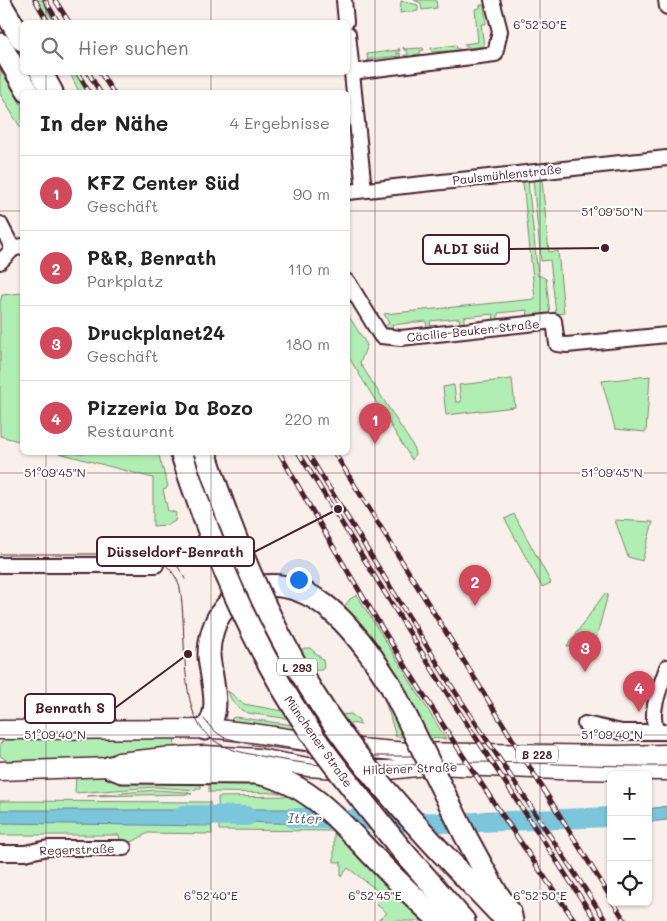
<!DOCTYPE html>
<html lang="de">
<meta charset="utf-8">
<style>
body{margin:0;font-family:Mali,sans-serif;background:#f2f2f2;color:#222}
.controls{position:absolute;right:15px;bottom:15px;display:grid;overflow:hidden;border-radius:8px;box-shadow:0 1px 4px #0004}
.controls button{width:45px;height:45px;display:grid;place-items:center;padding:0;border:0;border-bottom:1px solid #e0e0e0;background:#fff;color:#222;font:25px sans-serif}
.you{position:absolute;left:298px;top:579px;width:18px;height:18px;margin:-12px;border:4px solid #fff;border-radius:50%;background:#1a73e8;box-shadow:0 0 0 8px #1a73e833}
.badge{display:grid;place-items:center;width:32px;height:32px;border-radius:50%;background:#d1495b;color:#fff;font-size:16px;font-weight:700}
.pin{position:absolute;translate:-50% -41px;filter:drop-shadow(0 1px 2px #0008)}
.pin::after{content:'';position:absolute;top:26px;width:18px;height:15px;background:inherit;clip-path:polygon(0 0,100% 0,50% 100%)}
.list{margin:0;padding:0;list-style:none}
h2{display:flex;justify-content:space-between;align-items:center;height:65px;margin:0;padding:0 20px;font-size:21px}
h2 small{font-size:16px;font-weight:400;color:#767676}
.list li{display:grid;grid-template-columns:32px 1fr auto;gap:15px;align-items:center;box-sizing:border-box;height:75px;padding:0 20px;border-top:1px solid #e0e0e0}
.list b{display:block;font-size:19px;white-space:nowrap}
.list p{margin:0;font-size:16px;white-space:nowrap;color:#767676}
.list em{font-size:16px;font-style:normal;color:#767676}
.icon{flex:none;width:28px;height:28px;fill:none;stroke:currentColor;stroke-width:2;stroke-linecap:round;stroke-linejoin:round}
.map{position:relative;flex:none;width:667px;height:921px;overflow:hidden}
.search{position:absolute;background:#fff;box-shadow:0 1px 4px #0004;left:20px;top:20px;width:330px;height:55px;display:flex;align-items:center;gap:12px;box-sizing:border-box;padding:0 18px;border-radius:8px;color:#767676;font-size:19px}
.panel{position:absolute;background:#fff;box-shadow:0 1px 4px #0004;left:20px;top:90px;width:330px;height:365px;border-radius:8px}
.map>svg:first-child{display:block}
.green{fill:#b1eeb4;stroke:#7e8670}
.water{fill:#7cc6dc;stroke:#688395}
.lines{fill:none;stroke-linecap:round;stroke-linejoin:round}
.river{stroke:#7cc6dc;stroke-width:20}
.minor-casing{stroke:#4a1f2b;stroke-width:18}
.major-casing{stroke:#4a1f2b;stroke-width:21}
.highway-casing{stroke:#4a1f2b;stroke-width:25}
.minor{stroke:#fff;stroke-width:14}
.major{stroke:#fff;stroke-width:18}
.highway{stroke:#fff;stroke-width:21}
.tram{stroke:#4a1f2b;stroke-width:1}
.rail-casing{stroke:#4a1f2b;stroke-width:5}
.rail{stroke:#fff;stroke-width:3;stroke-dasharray:9;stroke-linecap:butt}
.highway-bridge-casing{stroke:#4a1f2b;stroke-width:25;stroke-linecap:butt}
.highway-bridge{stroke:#fff;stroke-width:21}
.ticks{fill:none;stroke:#4a1f2b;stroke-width:1;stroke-opacity:0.45}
.labels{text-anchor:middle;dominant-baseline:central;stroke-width:4;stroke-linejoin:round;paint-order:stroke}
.shield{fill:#fff;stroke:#80626b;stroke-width:1}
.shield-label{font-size:11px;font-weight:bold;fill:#4a1f2b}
.street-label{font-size:12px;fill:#4a1f2b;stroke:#fff}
.water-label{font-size:14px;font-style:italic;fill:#5c5969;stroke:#fff}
.ticks-label{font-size:12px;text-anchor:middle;fill:#4a1f2b;stroke:#fff;stroke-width:4;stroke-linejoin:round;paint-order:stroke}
.leader{fill:none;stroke:#4a1f2b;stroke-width:2}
.callout-dot{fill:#4a1f2b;stroke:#fff;stroke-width:2}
.callout{fill:#fff;stroke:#4a1f2b;stroke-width:2}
.callout-label{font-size:14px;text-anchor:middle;font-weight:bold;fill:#4a1f2b}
</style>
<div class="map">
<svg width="667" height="921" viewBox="0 0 667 921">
<rect width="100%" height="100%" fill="#faf0eb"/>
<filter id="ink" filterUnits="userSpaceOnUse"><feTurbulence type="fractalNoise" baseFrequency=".02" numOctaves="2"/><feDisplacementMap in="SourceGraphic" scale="10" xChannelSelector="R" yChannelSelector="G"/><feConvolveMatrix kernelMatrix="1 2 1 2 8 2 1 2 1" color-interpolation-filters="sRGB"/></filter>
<g filter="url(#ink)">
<g class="green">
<polygon points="37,0 42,0 54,22 47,22"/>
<polygon points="414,0 436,0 437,8 422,10 421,3"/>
<polygon points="401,1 418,5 418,11 400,13"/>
<polygon points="480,5 484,5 486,24 481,24 484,46 469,48 468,46 465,46 464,44 478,42 475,9 480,8"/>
<polygon points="456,45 457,49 460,49 461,54 449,55 448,51 432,52 431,48"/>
<polygon points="403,47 405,49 423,48 424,50 420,51 420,54 413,55 413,59 405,60 404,55 408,55 407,50 404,50"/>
<polygon points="399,48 400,51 397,51 397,54 400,53 401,61 400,61 399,56 369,59 368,64 367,54 399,50"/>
<polygon points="0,69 22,106 22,130 0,94"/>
<polygon points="70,73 79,73 89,92 79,92"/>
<polygon points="533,180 542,180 549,252 558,251 564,313 556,314 550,260 541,261"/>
<polygon points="528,181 538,276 541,276 546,279 550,315 528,318 527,310 498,313 498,321 494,321 493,314 464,317 464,325 460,325 459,318 430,321 431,328 427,329 426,321 392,325 393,331 386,331 383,328 389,323 384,314 535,299 523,182"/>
<polygon points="22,293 22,442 0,436 0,302 2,295"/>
<polygon points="348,315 367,345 360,363 413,446 415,454 412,460 348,356"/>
<polygon points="650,376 646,432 615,429 602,381"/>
<polygon points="512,379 515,407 446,415 443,387 454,385 456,402 461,402 459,385"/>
<polygon points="59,453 158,453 168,486 166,489 163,490 168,511 171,511 176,513 175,521 168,525 153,526 153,478"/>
<polygon points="514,514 551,583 542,587 505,519"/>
<polygon points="615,520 653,522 642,561 628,557"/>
<polygon points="279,576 305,577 310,580 310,583 343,608 350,599 357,595 446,739 421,738 387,673"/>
<polygon points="605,593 608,594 592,654 567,646"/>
<polygon points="305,648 310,648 323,660 324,667 322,670 279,672 271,662"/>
<polygon points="372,667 408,737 396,737 389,713"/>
<path d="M228,691L244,704L315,717L351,714L358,719L361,725C350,722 338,724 326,723C300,720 274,717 248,713C237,709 231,702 228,691Z"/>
<polygon points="235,717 352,733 354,739 229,725 232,718"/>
<polygon points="173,736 175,738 174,749 168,752 86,759 11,763 0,756 0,744 6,738"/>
<polygon points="76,774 201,781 201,788 196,788 196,790 155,787 75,793"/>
<polygon points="241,777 291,793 209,792 209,779"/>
<polygon points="155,790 186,792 192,794 87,796"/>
<polygon points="295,796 386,877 431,921 377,921 387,913 376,904 383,895 348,868 341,877 341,862 334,862 334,831 219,830 218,797"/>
<polygon points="0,801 210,802 212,834 148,833 134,841 121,844 119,835 0,835"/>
</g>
<g class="water">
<polygon points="667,806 667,820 648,822 648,809"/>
<polygon points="219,809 310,809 327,825 219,821"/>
<polygon points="0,810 211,810 211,826 0,823"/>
<polygon points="494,811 503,828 470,830 463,814"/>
<polygon points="611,812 611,823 593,823 587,813"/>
<polygon points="575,813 581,823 569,824 563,814"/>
<polygon points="443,815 450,828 440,829 429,816"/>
</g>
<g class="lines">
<g class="river">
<polyline points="183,815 247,816"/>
<polyline points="293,818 453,823 611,817"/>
</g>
<defs>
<g id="minor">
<polyline points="344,0 346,22"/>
<polyline points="666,0 667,7"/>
<polyline points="348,34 364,190"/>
<polyline points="352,72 495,54 500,31 492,0"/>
<polyline points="348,192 667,158"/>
<polyline points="0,224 13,249"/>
<polyline points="0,262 13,249 22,246"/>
<polyline points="348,282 381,336 401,338 554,321 557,344 567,345 667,335"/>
<polyline points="0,565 156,565"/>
<polyline points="585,724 622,732 667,732"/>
<path d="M657,732C648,711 661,687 667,667"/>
<polyline points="0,853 25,853 48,848 124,848"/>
</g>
<g id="major">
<polyline points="0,730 217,729 253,733 347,747 407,752 616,755 667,754"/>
<polyline points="0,771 110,767 119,762 164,757 205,755 259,758 308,767 353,770 389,770 434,765 559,770 667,771"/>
</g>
<g id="highway">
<polyline points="0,3 22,40"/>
<polyline points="0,44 28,92"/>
<polyline points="41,72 52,92"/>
<path d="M205,729C224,713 210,676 209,655C209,639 214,621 224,609C234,596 247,588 262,586C311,580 346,621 372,657"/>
<path d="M110,767L122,772L255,773C309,781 341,823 377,860C397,881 418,901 440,921"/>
<polyline points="465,835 496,892 510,912 512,921"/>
<polyline points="401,849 464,921"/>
<polyline points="440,851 498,912"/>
</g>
</defs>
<use href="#minor" class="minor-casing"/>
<use href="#major" class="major-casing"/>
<use href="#highway" class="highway-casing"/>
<use href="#minor" class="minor"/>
<use href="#major" class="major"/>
<use href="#highway" class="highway"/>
<g class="tram">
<path d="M148,549C165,552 178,563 185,579"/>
<path d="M0,554H139C160,557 174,568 180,588C187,627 179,699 202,729C217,749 243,753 266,757C300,763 333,768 368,767C402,767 436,762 470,762C536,762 601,767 667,766"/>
<polyline points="204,719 212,729 223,737 253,745 341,756 430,756"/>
</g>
<defs>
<g id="rail">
<polyline points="35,0 48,22"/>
<polyline points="45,0 58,22"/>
<polyline points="55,0 69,22"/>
<polyline points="77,72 89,92"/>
<polyline points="88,72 100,92"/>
<polyline points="100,72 113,92"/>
<path d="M279,452C369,614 469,770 575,921"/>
<polyline points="298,452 448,695 596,921"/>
<polyline points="307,452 454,690 606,921"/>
<polyline points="334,452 611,898"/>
<polyline points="613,902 625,921"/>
</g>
</defs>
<use href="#rail" class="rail-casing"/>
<use href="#rail" class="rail"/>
<defs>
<g id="highway-bridge">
<path d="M181,452C213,549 251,645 309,730C337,771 370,810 401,849"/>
<path d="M205,452C232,534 264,615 310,688C346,747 393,800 440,851"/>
<polyline points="372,657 390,684 465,835"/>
</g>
</defs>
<use href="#highway-bridge" class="highway-bridge-casing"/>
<use href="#highway-bridge" class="highway-bridge"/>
</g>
</g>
<path class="ticks" d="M46,0V22M211,0V22M375,0V921M540,0V921M46,72V92M211,72V92M0,211H22M348,211H667M46,452V921M211,452V921M0,473H667M0,735H667"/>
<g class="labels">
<g class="shield">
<rect x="277" y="658.5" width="40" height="17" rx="4"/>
<rect x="516" y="745.5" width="42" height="17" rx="4"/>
</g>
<g class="shield-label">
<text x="297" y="667">L 293</text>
<text x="537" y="754">B 228</text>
</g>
<g class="street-label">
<text transform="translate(507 174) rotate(-6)">Paulsmühlenstraße</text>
<text transform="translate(473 330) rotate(-6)">Cäcilie-Beuken-Straße</text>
<text transform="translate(319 741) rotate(55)">Münchener Straße</text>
<text transform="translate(410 768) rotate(-2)">Hildener Straße</text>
<text transform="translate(77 849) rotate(-2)">Regerstraße</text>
</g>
<g class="water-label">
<text transform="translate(305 818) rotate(2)">Itter</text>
</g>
</g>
<g class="ticks-label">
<text x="540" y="29">6°52'50"E</text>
<text x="612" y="216">51°09'50"N</text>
<text x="55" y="477">51°09'45"N</text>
<text x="612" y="477">51°09'45"N</text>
<text x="55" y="739">51°09'40"N</text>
<text x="612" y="739">51°09'40"N</text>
<text x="211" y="900">6°52'40"E</text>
<text x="375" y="900">6°52'45"E</text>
<text x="540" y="900">6°52'50"E</text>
</g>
<path class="leader" d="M605 248L509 249M338 509L254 552M188 654L115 708"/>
<g class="callout-dot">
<circle cx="605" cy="248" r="5"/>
<circle cx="338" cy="509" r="5"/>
<circle cx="188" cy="654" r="5"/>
</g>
<g class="callout">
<rect x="423" y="235" width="86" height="29" rx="5"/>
<rect x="97" y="537" width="157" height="29" rx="5"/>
<rect x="25" y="694" width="90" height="29" rx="5"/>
</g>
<g class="callout-label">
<text x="466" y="254">ALDI Süd</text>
<text x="175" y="557">Düsseldorf-Benrath</text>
<text x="70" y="713">Benrath S</text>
</g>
</svg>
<div class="controls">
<button>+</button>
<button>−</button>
<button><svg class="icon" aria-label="locate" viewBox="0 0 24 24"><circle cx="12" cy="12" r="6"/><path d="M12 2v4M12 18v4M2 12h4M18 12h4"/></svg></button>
</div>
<div class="you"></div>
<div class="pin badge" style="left:375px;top:444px">1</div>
<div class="pin badge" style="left:475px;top:606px">2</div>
<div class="pin badge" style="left:585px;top:672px">3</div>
<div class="pin badge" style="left:639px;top:712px">4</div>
<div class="search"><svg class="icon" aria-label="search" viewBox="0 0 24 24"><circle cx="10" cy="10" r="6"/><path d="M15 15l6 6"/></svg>Hier suchen</div>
<section class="panel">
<h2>In der Nähe<small>4 Ergebnisse</small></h2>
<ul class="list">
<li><span class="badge">1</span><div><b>KFZ Center Süd</b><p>Geschäft</p></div><em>90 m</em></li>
<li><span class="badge">2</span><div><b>P&amp;R, Benrath</b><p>Parkplatz</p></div><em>110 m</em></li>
<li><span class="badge">3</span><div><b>Druckplanet24</b><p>Geschäft</p></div><em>180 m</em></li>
<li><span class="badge">4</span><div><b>Pizzeria Da Bozo</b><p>Restaurant</p></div><em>220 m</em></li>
</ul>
</section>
</div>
